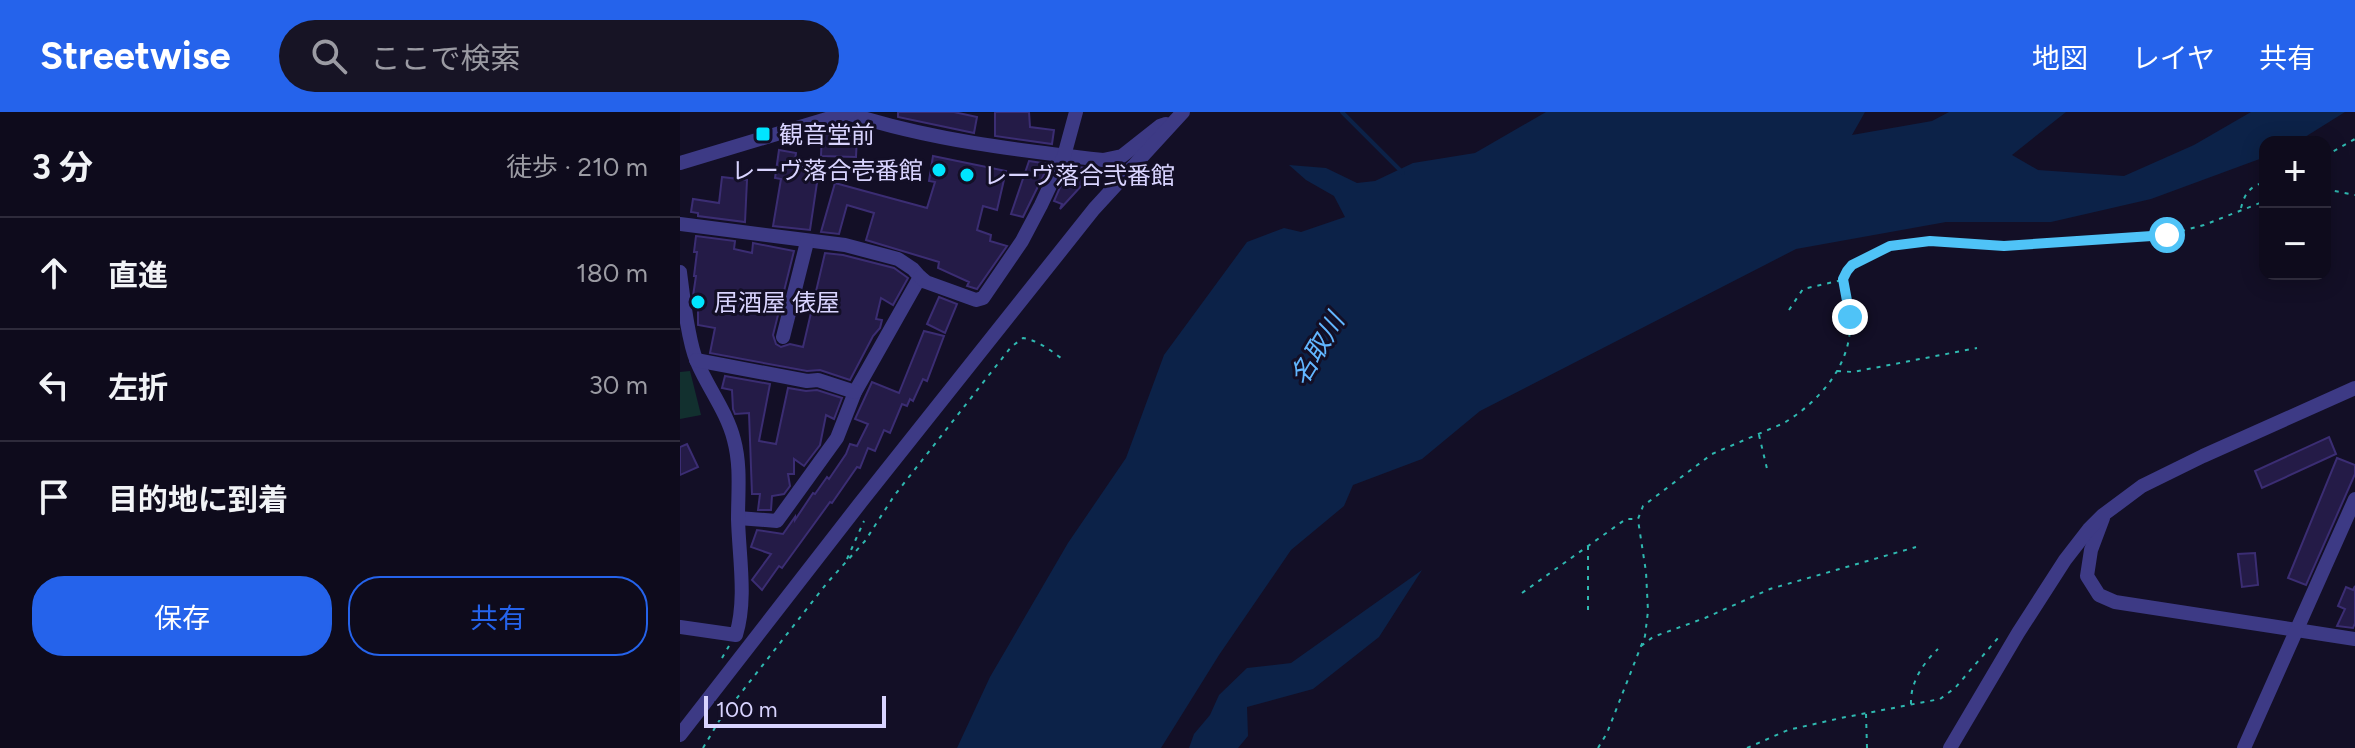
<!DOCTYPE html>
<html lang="ja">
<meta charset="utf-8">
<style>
body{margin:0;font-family:Figtree,"Noto Sans JP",sans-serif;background:#171425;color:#f1f3f6}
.controls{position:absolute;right:24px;top:24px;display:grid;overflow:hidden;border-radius:16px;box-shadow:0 4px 20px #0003}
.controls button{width:72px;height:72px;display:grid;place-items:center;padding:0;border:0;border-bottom:2px solid #2e2b3b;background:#0e0b1c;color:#f1f3f6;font:40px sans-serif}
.scale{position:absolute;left:24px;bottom:20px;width:182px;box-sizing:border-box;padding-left:8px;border:4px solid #d9d4ff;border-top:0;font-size:22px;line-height:28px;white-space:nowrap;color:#d9d4ff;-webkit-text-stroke:6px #130f26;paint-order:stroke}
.stop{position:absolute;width:24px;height:24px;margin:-18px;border:6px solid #4fc3f7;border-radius:50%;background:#fff}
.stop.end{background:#4fc3f7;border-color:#fff;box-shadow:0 2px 8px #0008}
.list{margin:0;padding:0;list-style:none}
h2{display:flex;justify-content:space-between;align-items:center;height:104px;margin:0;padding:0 32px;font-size:34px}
h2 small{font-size:26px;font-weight:400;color:#9b9ba3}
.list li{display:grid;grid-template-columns:52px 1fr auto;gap:24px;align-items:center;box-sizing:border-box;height:112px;padding:0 32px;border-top:2px solid #2e2b3b}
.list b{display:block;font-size:30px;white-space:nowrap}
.list em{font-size:26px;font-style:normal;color:#9b9ba3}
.actions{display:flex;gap:16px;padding:24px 32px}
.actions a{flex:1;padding:18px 0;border:2px solid #2563eb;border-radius:32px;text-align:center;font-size:28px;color:#2563eb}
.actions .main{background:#2563eb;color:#fff}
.icon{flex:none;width:44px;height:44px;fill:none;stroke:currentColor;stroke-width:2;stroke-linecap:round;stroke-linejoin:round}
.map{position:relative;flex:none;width:1675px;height:636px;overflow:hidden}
header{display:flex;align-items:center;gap:48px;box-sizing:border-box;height:112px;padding:0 40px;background:#2563eb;color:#fff}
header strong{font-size:38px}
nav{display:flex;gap:44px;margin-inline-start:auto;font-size:28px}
.search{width:560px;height:72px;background:#171425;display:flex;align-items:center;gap:20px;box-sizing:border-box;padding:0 28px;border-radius:44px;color:#9b9ba3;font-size:30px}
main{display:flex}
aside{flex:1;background:#0e0b1c}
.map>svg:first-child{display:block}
.green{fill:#12302f}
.water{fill:#0c2248}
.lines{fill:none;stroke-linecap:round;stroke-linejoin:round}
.stream{stroke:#0c2248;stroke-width:4}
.building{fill:#241b47;stroke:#3b2d73;stroke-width:2}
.path{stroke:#2fb8b0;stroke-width:2;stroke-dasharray:4 6;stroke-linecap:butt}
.minor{stroke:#3d3a85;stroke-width:14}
.route{stroke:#4fc3f7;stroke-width:10}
.poi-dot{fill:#00e5ff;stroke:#130f26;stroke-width:3}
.labels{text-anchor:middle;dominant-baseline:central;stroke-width:6;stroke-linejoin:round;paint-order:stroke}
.poi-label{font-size:24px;fill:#d9d4ff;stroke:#130f26;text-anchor:start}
.water-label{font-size:26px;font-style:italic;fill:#62b6ff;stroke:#130f26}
</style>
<header>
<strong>Streetwise</strong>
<div class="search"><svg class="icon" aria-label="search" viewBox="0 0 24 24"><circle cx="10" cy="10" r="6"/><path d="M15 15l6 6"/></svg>ここで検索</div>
<nav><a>地図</a><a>レイヤ</a><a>共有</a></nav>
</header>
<main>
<aside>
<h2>3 分<small>徒歩 · 210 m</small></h2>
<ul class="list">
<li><svg class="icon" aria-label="ahead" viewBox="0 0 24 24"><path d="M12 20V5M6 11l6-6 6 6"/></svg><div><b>直進</b></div><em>180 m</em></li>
<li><svg class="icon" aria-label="left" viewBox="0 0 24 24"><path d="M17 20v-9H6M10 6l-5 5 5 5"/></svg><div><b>左折</b></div><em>30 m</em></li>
<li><svg class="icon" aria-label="arrive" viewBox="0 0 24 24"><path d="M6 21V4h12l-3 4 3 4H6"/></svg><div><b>目的地に到着</b></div></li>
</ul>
<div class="actions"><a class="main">保存</a><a>共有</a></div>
</aside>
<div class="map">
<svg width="1675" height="636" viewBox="0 0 1675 636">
<rect width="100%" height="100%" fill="#130f26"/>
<polygon class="green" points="10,259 21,303 0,307 0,260"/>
<g class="water">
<polygon points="866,0 1185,0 1172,23 1252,9 1269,0 1386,0 1332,43 1358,58 1444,64 1514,33 1571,0 1665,0 1617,30 1585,30 1585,45 1471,87 1371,110 1266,110 1116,137 800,299 742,347 673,373 664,394 611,438 539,543 481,636 277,636 310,565 388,431 446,346 484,243 567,130 604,116 621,120 665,105 654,84 626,68 609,53 646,56 677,71 695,69 733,51 795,41"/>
<polygon points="742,458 699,525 633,577 567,595 568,624 558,636 509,636 514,622 530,603 539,583 567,556 611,551"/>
</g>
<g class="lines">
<polyline class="stream" points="662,0 723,61"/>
</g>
<g class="building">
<polygon points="218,0 274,0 297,5 294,21 218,5"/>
<polygon points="315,0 349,0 350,15 374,18 372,32 315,24"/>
<polygon points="142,21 177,23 176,45 141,44"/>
<polygon points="99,38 116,41 114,54 139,57 130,118 93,114 101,67 95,66"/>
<polygon points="253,44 326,59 317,98 303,94 297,118 311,123 310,129 327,134 297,177 287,174 289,170 258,156 259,150 186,128 194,101 167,93 159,122 141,120 155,71 247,96 255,70 249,69"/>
<polygon points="349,49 369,52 343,105 331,102"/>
<polygon points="395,55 409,56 404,71 380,97 382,92 374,89 381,73 384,70 388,74"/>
<polygon points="42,65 67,68 65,110 18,104 18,101 11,100 13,87 39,91"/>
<polygon points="16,124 55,129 54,137 72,141 73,131 114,139 93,223 96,232 101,235 110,232 123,235 145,141 163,143 214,156 228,166 213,193 201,186 196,207 202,208 200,216 193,224 170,268 140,258 127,259 30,241 35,216 18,213 18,194 14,193 13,184 16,164 14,164 17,140 14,140"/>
<polygon points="259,185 277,192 265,221 247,212"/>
<polygon points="244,219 264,224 247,269 243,267 233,289 230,287 227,294 222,292 210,321 204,318 195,339 188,336 180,356 177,355 152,391 150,390 102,456 99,454 82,478 72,468 91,442 71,435 77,418 103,422 115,405 115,408 133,381 135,382 147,365 149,367 166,342 170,332 177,334 188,312 175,307 192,270 219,281"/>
<polygon points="45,264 90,272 79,329 96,332 108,276 126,279 137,278 162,286 154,307 146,303 140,333 124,354 114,347 114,362 108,362 110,374 104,382 92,384 91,398 78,398 80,382 72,382 69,301 55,302 53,297 52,278 42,276"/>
<polygon points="1649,325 1656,342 1582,376 1575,359"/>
<polygon points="7,332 18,355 0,363 0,335"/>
<polygon points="1657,346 1675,353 1675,362 1626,473 1608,466"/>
<polygon points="1575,441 1578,473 1562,475 1558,442"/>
<polygon points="1675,474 1675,511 1673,516 1657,514 1665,497 1658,494 1666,475 1673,478"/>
</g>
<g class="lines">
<g class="path">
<polyline points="1645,44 1675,27"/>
<polyline points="1645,77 1675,83"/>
<path d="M1561,96C1565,81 1569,75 1585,70"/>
<polyline points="1109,198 1123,177 1162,168"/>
<polyline points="1157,259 1173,260 1297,236"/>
<polyline points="1079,323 1088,361"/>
<polyline points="908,434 908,498"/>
<polyline points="167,447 184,409"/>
<path d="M842,481L946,407H958L963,394L1032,342L1104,311C1137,291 1168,257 1170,217C1171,200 1166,184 1163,167L1172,153L1197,139L1223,131L1267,129L1324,134L1487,123L1524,113L1585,89"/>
<polyline points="961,534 973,525 1025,506 1090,477 1236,435"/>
<polyline points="42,546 49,534"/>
<path d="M1231,592C1230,571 1243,551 1258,537"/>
<polyline points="1186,602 1187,636"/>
<path d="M23,636L39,609L147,471L185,429L214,384L331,235L343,226C360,229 371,239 385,249"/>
<polyline points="918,636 927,621 965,524 968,499 966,460 958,408"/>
<polyline points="1067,636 1108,618 1161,606 1260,587 1275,576 1318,526"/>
</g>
<g class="minor">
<path d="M167,1C250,28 336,38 423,48L442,44L480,14L486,12"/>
<polyline points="0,51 170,0"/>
<polyline points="0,112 165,133 218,147 233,157 240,165 175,280 157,326 97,409 58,406"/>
<path d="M0,160C3,184 8,229 17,250C28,276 47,300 54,328C61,354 58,380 58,407C59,445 67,487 56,523L0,515"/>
<polyline points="240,165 246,170 296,188 303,186 342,129 361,93 384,44 396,0"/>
<polyline points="103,225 127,130"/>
<polyline points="16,248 127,269 138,268 175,280"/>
<polyline points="1423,406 1411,438 1407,464 1419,483 1435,490 1675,527"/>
<polyline points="0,623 181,390 414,97 503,0"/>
<polyline points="1270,636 1338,521 1385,448 1409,417 1423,403 1462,374 1523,344 1675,276"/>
<polyline points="1564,636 1675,387"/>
</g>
</g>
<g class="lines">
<polyline class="route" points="1170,205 1163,167 1167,159 1172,153 1210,134 1250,129 1324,134 1487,123"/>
</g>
<g class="poi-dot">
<rect x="75" y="14" width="16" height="16" rx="4"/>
<circle cx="259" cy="58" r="8"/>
<circle cx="287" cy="63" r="8"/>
<circle cx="18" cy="190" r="8"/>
</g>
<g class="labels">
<g class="poi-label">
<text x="99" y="22">観音堂前</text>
<text x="243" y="58" text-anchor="end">レーヴ落合壱番館</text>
<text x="303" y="63">レーヴ落合弐番館</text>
<text x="34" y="190">居酒屋 俵屋</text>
</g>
<g class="water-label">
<text transform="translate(637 237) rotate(-59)">名取川</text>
</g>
</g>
</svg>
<div class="controls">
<button>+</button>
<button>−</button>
</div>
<div class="scale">100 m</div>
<div class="stop" style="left:1487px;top:123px"></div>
<div class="stop end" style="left:1170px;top:205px"></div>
</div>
</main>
